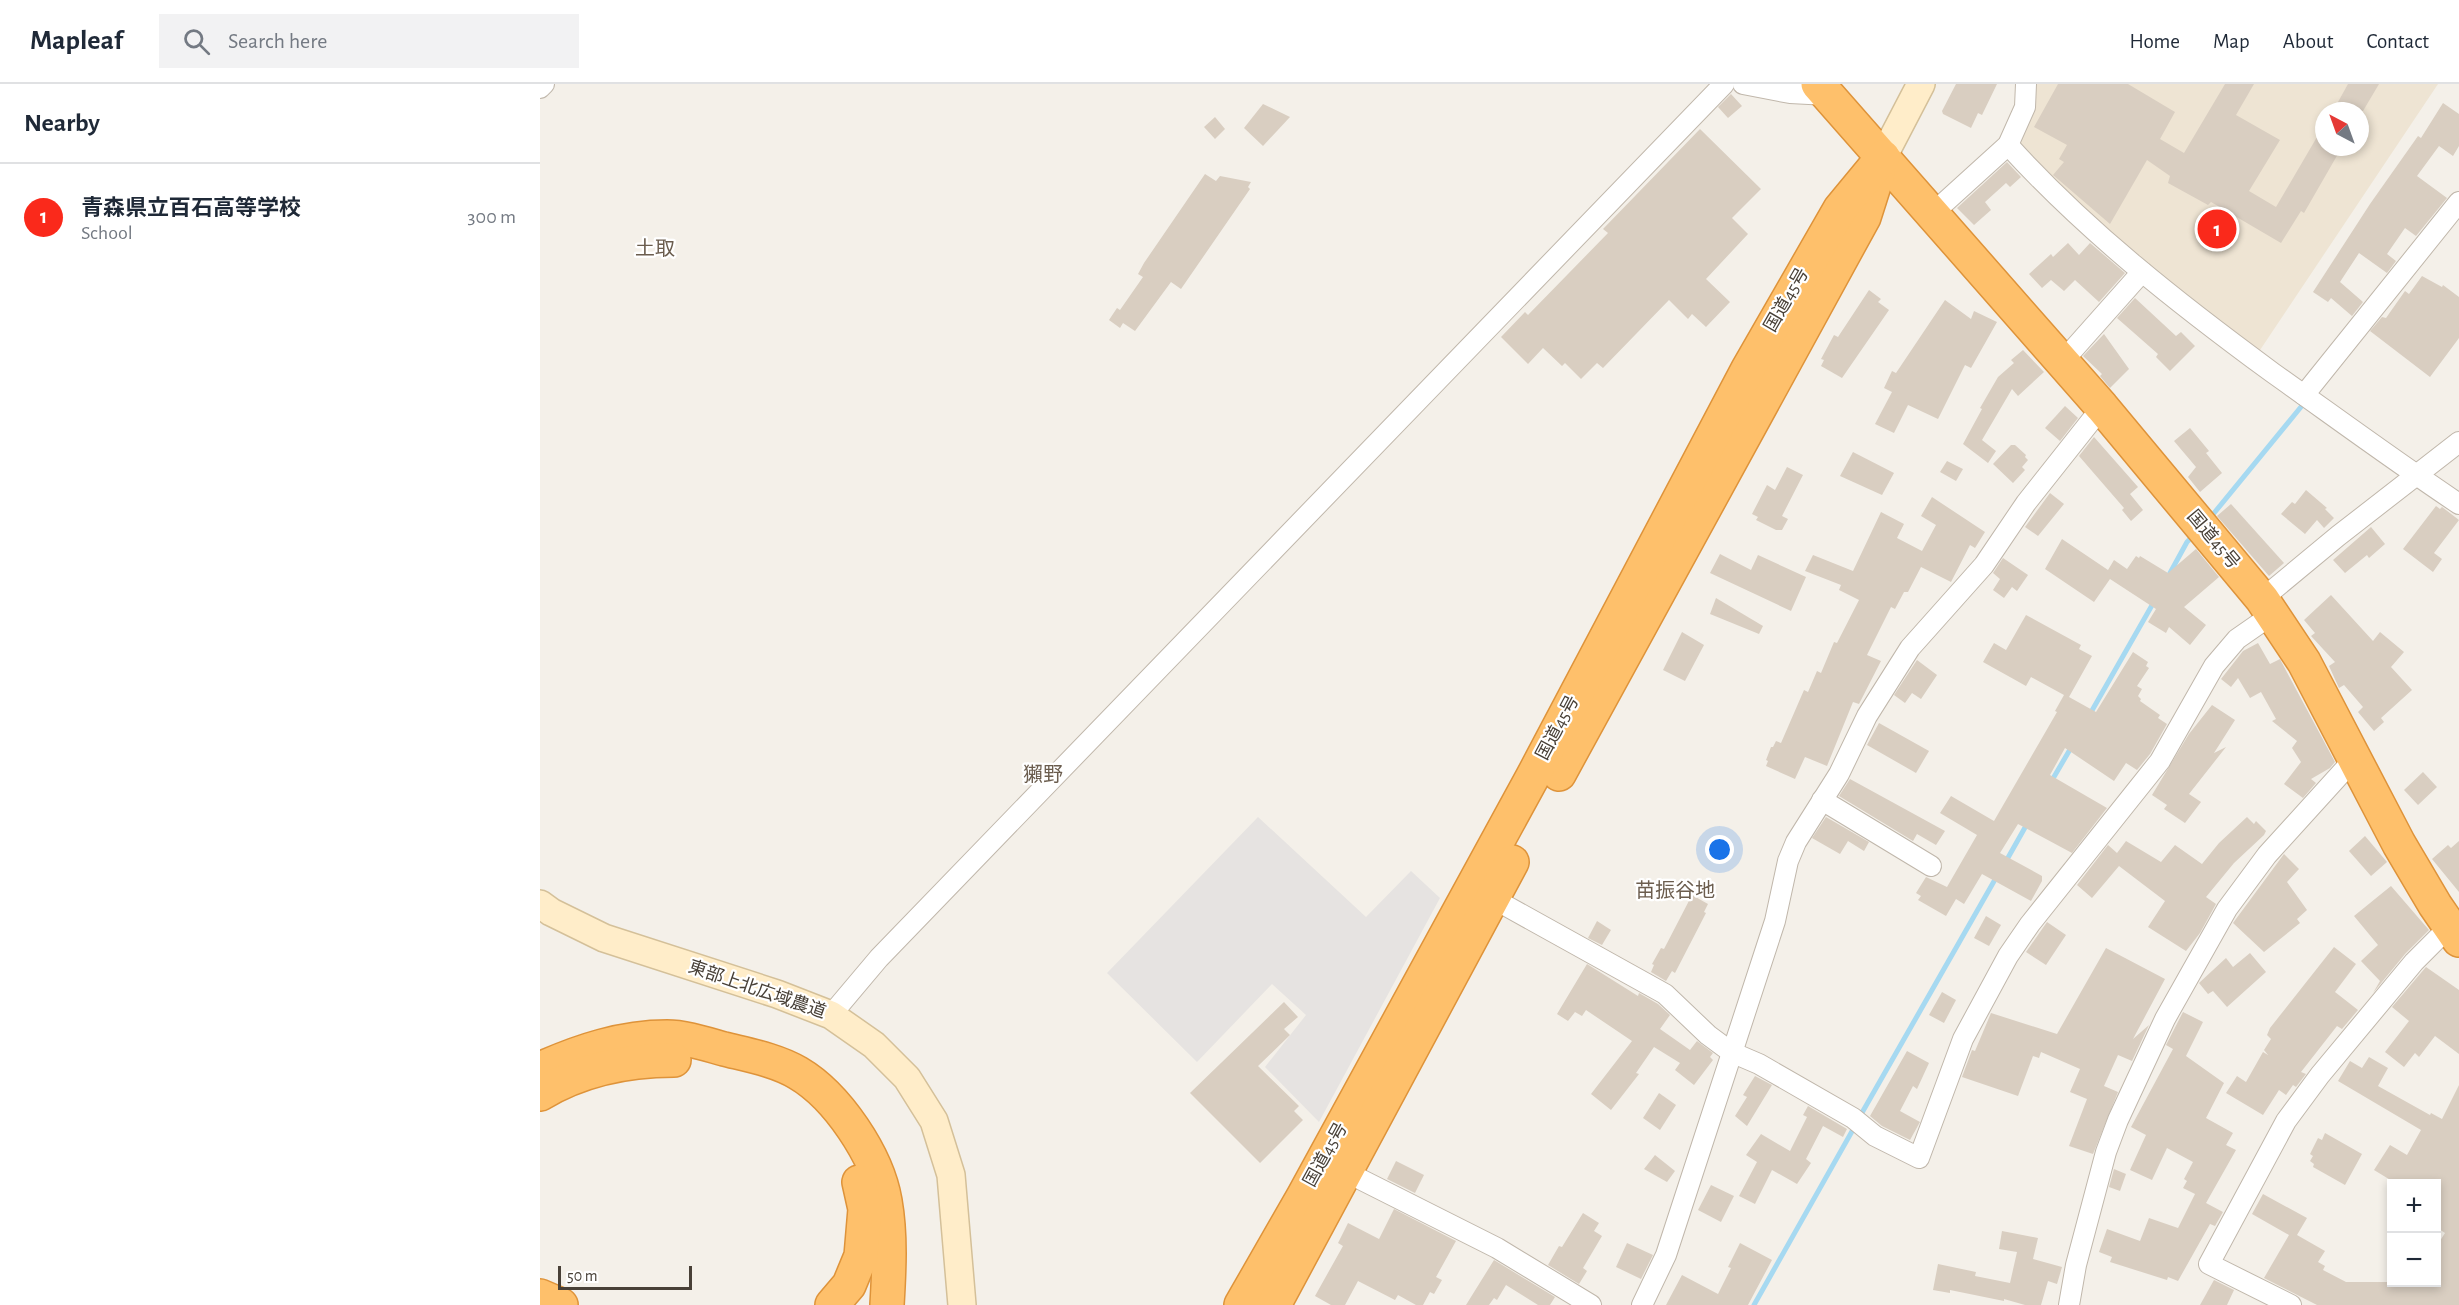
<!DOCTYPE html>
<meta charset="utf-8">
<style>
body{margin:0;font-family:"Alegreya Sans","Noto Sans JP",sans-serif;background:#f2f2f3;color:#1f2937}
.controls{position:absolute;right:18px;bottom:18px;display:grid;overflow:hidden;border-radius:0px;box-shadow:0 3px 9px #0003}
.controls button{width:54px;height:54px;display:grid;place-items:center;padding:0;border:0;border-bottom:2px solid #e0e1e3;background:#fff;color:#1f2937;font:30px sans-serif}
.compass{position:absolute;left:1775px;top:18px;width:54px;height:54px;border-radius:50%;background:#fff;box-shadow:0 3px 9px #0003;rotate:319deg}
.scale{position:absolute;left:18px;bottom:15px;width:134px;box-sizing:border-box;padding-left:6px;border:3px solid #484037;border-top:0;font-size:16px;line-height:21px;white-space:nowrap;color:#484037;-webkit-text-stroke:4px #fff;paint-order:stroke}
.you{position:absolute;left:1180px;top:766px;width:21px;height:21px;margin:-15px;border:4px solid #fff;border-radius:50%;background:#1a73e8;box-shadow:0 0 0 9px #1a73e833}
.badge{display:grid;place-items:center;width:39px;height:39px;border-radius:50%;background:#fa291b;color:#fff;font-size:20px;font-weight:700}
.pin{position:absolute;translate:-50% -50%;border:3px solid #fff;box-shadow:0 2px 6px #0006}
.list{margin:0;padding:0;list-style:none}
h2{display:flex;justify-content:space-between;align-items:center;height:78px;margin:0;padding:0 24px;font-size:26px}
h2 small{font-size:20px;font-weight:400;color:#747a83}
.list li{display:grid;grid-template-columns:39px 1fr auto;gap:18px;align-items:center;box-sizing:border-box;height:108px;padding:0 24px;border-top:2px solid #e0e1e3}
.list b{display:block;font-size:22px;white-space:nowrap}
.list p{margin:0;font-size:20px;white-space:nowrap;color:#747a83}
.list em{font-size:20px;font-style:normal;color:#747a83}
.icon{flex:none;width:33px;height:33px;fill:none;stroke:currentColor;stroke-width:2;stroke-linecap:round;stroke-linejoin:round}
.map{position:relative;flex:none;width:1919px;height:1221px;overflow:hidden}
header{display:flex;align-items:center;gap:36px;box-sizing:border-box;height:84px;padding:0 30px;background:#fff;border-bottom:2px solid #e0e1e3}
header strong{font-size:28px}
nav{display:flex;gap:33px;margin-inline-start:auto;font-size:21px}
.search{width:420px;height:54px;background:#f2f2f3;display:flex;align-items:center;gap:15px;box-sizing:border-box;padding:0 21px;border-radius:0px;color:#747a83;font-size:22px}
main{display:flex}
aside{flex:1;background:#fff}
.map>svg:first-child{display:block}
.education{fill:#eee4d3;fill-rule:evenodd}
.parking{fill:#e6e3e1}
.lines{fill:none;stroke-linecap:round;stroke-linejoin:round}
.stream{stroke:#a6d9f1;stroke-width:5}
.building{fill:#d9cec1}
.street-casing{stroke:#c0b7ab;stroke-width:22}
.secondary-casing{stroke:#d4c099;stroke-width:30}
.highway-casing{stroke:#de933a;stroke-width:36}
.street{stroke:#fff;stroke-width:20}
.secondary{stroke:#ffedc9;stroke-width:27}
.highway{stroke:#fec06b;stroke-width:33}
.labels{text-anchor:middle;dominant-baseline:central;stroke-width:4.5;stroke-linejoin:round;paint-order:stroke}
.street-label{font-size:18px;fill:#484037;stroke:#fff}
.neighbourhood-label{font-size:20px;fill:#6b5d4e;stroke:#fff}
</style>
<header>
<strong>Mapleaf</strong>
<div class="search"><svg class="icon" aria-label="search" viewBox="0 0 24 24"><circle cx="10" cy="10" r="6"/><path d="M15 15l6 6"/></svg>Search here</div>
<nav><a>Home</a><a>Map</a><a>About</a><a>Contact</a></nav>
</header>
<main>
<aside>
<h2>Nearby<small></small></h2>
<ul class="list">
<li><span class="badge">1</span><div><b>青森県立百石高等学校</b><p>School</p></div><em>300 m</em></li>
</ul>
</aside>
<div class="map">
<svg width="1919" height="1221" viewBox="0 0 1919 1221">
<rect width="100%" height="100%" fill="#f4f0e9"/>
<path class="education" d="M1486,0H1898L1714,275L1468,61ZM1784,27H1820V63H1784Z"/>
<polygon class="parking" points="718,733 826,833 871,787 900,814 779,1038 725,983 766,931 732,900 657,978 567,889"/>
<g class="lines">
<g class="stream">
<polyline points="1670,434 1765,318"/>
<polyline points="1630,489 1647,458 1653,452"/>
<polyline points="1550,630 1615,516"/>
<polyline points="1511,698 1532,662"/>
<polyline points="1465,779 1487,740"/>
<polyline points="1319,1034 1457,792"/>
<polyline points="1214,1221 1315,1042"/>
</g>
</g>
<g class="building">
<polygon points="1416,0 1457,0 1442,31 1438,29 1431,44 1403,30 1402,27"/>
<polygon points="1518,0 1588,0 1635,28 1620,55 1644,69 1685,0 1714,0 1696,31 1740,56 1709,107 1736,123 1784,41 1784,63 1802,63 1764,129 1761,127 1741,159 1671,118 1668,121 1628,99 1630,92 1607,76 1570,140 1513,91 1524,78 1519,75 1527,61 1494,43"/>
<polygon points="1808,0 1839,0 1823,27 1793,27"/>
<polygon points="1191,10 1202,22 1188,34 1178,23"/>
<polygon points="1903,19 1919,30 1919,62 1913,72 1899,62 1877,92 1907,114 1876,152 1865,144 1847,170 1856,177 1847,189 1819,169 1800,198 1823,218 1812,232 1791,214 1788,218 1773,208 1830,120 1878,52 1881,54"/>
<polygon points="723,20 750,33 723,62 704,44"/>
<polygon points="675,33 685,45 675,55 664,43"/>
<polygon points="1160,45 1221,105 1192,134 1208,150 1166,195 1190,218 1166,243 1152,230 1148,235 1129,216 1063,284 1057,279 1041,295 1025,279 1022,282 1003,264 988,280 961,253 985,228 988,231 1068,149 1063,145"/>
<polygon points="1467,78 1481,93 1470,103 1466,99 1445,118 1451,126 1434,141 1417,124"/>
<polygon points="665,90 676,97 680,92 711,98 708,103 710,105 641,205 631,198 595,247 583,239 580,244 569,236 577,224 580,226 603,193 598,190 604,179"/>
<polygon points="1528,159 1539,171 1550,159 1585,189 1559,218 1535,196 1524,207 1511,196 1502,204 1489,190 1511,170 1513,173"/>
<polygon points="1882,192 1902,203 1903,201 1919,213 1919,254 1890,293 1830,247 1842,233 1846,234 1865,207 1869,210"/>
<polygon points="1329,206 1341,215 1338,218 1349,226 1302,294 1281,282 1284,276 1281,275 1294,251 1298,253"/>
<polygon points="1595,214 1636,252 1641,248 1655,262 1630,287 1616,273 1618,270 1577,234"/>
<polygon points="1405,216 1431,235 1434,227 1457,238 1431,284 1425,281 1398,335 1368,321 1354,349 1335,340 1352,308 1344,304 1352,287 1356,289"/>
<polygon points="1564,250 1589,285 1570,304 1560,292 1562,290 1543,272"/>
<polygon points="1483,266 1504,288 1478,312 1472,305 1442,356 1456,367 1448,379 1423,360 1442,325 1440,324 1458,293 1474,279 1471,276"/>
<polygon points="1525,322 1538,334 1520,357 1505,344"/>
<polygon points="1650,344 1669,367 1666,369 1682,389 1660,408 1648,393 1656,383 1634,357"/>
<polygon points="1554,353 1598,403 1590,410 1603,426 1591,437 1582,426 1584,424 1539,372"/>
<polygon points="1471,361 1475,361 1486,371 1485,373 1488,376 1482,383 1485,386 1473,399 1453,380"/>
<polygon points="1313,368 1354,389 1342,411 1300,392"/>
<polygon points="1407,377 1423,385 1416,397 1400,388"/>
<polygon points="1247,383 1263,391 1242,432 1248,435 1242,446 1236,446 1216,436 1218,433 1212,430 1227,401 1235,406"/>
<polygon points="1766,406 1787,424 1785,425 1794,434 1784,444 1777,436 1765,450 1741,430 1752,418 1755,420"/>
<polygon points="1510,409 1524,420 1498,452 1485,443"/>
<polygon points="1392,413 1445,448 1435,464 1430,461 1411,498 1381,483 1368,508 1364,508 1355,525 1351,523 1327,571 1341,577 1319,620 1313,618 1287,682 1265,673 1255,695 1226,682 1228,677 1226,676 1231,663 1233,663 1236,657 1241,659 1264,606 1268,608 1277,587 1281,589 1294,558 1297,559 1319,516 1299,506 1301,501 1265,487 1273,471 1313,487 1341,428 1364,440 1357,454 1382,467 1396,441 1381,432"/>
<polygon points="1691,420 1744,479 1729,492 1677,432"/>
<polygon points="1896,422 1900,425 1902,423 1919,436 1894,469 1902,475 1893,488 1863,465"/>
<polygon points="1831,443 1845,460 1829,474 1827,471 1805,489 1793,476"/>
<polygon points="1522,455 1568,486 1574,476 1587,485 1596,472 1599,474 1600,472 1628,489 1656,465 1679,493 1644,523 1666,541 1650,561 1629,543 1626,549 1608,538 1616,525 1570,495 1554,518 1505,485"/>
<polygon points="1180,470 1211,486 1218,471 1266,493 1251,527 1170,489"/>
<polygon points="1463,474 1488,491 1477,507 1472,503 1464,514 1453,506 1460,495 1453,489"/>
<polygon points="1791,511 1833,557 1840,548 1864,568 1851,583 1872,606 1841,634 1844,638 1834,647 1818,628 1823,623 1804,601 1799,604 1789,582 1795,578 1771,552 1775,549 1764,536"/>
<polygon points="1176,514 1223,542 1219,550 1170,530"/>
<polygon points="1486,531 1541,561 1539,565 1552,572 1529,613 1556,628 1593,568 1608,578 1606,582 1609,584 1597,602 1602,605 1598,612 1601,615 1600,617 1620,631 1618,634 1627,640 1610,670 1597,686 1586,679 1574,697 1525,664 1510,691 1567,724 1532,769 1478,740 1460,769 1502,792 1502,797 1491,817 1442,790 1424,820 1416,815 1406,832 1378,816 1381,812 1376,809 1386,793 1407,803 1437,751 1400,729 1411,712 1454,737 1517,628 1515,627 1524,611 1491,593 1486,602 1443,578 1454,559 1466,566"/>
<polygon points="1142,548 1164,561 1145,597 1123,586"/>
<polygon points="1718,559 1730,580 1740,575 1742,579 1795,678 1790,684 1771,695 1776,699 1763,714 1744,700 1761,678 1752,664 1757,657 1732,637 1736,635 1721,608 1710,614 1698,594 1691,603 1681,595 1703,567"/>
<polygon points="1377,576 1397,591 1381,615 1372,609 1365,619 1354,611"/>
<polygon points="1672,621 1695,636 1674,669 1686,663 1649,710 1661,718 1645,739 1624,725 1627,721 1612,711 1649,650"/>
<polygon points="1339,639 1389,667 1376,689 1327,661"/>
<polygon points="1883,688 1897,703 1878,721 1864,706"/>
<polygon points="1310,695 1405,747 1396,761 1377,750 1373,757 1299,712"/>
<polygon points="1286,733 1329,758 1324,767 1308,757 1300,770 1272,754"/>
<polygon points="1707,733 1714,740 1716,737 1726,747 1724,751 1694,779 1666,813 1676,820 1660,849 1646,867 1608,843 1625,817 1579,782 1552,814 1537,801 1568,761 1577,769 1586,757 1621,778 1635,761 1662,780 1679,759"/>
<polygon points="1825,752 1847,778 1831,792 1809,767"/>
<polygon points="1919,757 1919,808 1892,775 1908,761 1911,764"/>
<polygon points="1744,770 1759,785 1747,798 1767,826 1757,835 1760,839 1724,868 1693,839"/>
<polygon points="1851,802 1889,846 1865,870 1833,909 1840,897 1821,877 1838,861 1814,832"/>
<polygon points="1152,811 1168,820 1164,828 1166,829 1135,889 1132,887 1126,897 1111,888 1114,881 1112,880 1121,864 1124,865"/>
<polygon points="1446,832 1461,841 1449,862 1434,854"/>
<polygon points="1057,837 1071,846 1062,861 1048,854"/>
<polygon points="1507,838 1526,851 1506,881 1486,868"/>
<polygon points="1794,863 1816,880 1795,908 1818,926 1802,945 1797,942 1761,988 1766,990 1756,1003 1753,1001 1746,1011 1739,1006 1723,1031 1686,1009 1697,992 1706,998 1723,968 1728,971 1724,966 1731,955 1727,951 1730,944"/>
<polygon points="1566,864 1625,895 1593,955 1609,941 1592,977 1578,971 1564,1002 1578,1008 1553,1070 1529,1062 1547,1015 1530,1008 1540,985 1501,968 1499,974 1493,972 1478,1012 1422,993 1432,966 1435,967 1451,929 1517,950"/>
<polygon points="1710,869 1726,888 1687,923 1673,907 1668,910 1659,899 1686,874 1693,883"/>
<polygon points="1047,880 1098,912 1099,909 1118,920 1130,931 1120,945 1150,966 1157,957 1173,969 1170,973 1173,976 1154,1001 1135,986 1140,979 1114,963 1096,989 1099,990 1071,1026 1051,1010 1092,957 1046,926 1042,932 1035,928 1028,937 1017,930"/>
<polygon points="1886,883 1919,906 1919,970 1895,952 1879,973 1875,969 1864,983 1845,968 1869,937 1852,923"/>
<polygon points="1402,908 1416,916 1404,939 1389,931"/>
<polygon points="744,918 758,933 744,945 750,951 718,982 759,1022 754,1027 763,1036 720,1079 650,1009"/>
<polygon points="1643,928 1663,938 1646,972 1684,999 1666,1034 1693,1049 1686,1061 1696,1066 1666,1119 1683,1128 1675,1142 1670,1140 1638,1197 1628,1193 1627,1196 1570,1178 1572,1173 1559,1168 1567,1145 1600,1157 1609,1134 1638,1144 1655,1110 1643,1104 1647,1097 1644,1095 1653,1078 1627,1064 1612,1096 1590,1086 1606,1051 1591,1043 1633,965 1626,961"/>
<polygon points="1367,967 1389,979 1377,1005 1373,1002 1360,1027 1380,1038 1370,1056 1342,1042 1330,1032"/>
<polygon points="1829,973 1848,984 1838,1002 1890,1031 1891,1029 1902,1035 1919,1001 1919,1221 1777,1221 1724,1194 1749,1151 1712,1130 1723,1110 1767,1134 1757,1151 1785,1167 1778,1178 1785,1182 1783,1186 1806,1198 1896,1198 1896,1163 1905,1149 1896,1143 1896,1100 1857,1100 1834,1086 1850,1061 1867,1071 1881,1046 1798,997 1810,977 1822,984"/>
<polygon points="1215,992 1232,1001 1207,1042 1195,1032 1207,1013 1203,1011"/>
<polygon points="1119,1009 1136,1021 1120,1046 1103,1034"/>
<polygon points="1268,1022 1307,1045 1303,1053 1283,1042 1266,1075 1271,1079 1257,1100 1232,1086 1215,1120 1199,1112 1217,1078 1206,1071 1221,1050 1250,1067 1267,1033 1263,1031"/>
<polygon points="1785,1049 1822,1070 1805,1101 1773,1083 1774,1080 1770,1077 1773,1072 1770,1070 1778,1054 1782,1056"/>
<polygon points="1115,1071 1135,1087 1127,1098 1104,1085"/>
<polygon points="856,1077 884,1091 875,1109 847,1095"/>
<polygon points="1574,1085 1586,1090 1580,1107 1569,1103"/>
<polygon points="1171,1101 1194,1112 1181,1138 1158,1126"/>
<polygon points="854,1125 916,1157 896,1193 902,1196 894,1210 890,1208 883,1221 876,1221 858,1211 855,1216 818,1197 805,1221 791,1221 775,1212 803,1162 798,1159 808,1139 839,1155"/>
<polygon points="1043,1129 1059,1139 1054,1147 1062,1152 1043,1184 1047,1187 1039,1200 1008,1181 1019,1162 1022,1163"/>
<polygon points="1462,1147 1498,1154 1493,1175 1522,1183 1517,1200 1508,1197 1501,1221 1485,1221 1464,1215 1464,1217 1410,1206 1410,1209 1393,1206 1398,1180 1436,1188 1435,1192 1470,1199 1477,1168 1459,1165"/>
<polygon points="1087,1159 1113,1171 1101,1195 1076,1183"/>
<polygon points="1200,1159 1232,1176 1208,1221 1126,1221 1142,1191 1178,1210 1191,1184 1188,1183"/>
<polygon points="954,1176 1015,1213 1010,1221 998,1221 966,1201 957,1216 954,1214 949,1221 926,1221"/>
<polygon points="1674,1196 1694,1206 1687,1221 1660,1221"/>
</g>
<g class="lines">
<defs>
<g id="street">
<polyline points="1203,0 1250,9 1288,11"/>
<polyline points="0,4 4,0"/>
<path d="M1468,61C1547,148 1639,220 1733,289C1795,333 1856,378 1919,420"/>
<polyline points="1393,129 1468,61 1485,23 1486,0"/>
<polyline points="1522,278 1602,188"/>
<polyline points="1764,311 1919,118"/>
<polyline points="1722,515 1798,452 1919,358"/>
<polyline points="1282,716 1391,782"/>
<polyline points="952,814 1125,910 1168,951 1191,968 1219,980 1313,1034 1335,1052 1379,1074 1423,955 1468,872 1490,840 1620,677 1674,582 1697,555 1733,530"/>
<polyline points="291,931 339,874 1184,0"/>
<polyline points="806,1088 957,1164 1051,1221"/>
<polyline points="1102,1221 1126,1171 1235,837 1248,777 1256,758 1299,690 1327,632 1370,564 1444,481 1486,419 1562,323"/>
<polyline points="1529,1221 1536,1181 1566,1068 1578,1036 1625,935 1687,825 1727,771 1815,674"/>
<polyline points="1751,1221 1669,1180 1746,1037 1780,991 1874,878 1909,843"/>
</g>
<g id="secondary">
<polyline points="1343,73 1381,0"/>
<polyline points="0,820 11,828 64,854 237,910 291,931 334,961 367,994 394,1037 411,1091 422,1221"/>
</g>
<g id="highway">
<polyline points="1278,0 1562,323 1722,515 1764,578 1859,760 1895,821 1919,856"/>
<polyline points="1019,690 1324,133 1338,89"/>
<path d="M0,985C40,967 82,953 127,953C145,953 166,960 184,965C208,971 236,976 258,989C297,1012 337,1071 345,1117C351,1151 349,1187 347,1221"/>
<path d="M0,1010C40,986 88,976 134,976"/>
<polyline points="0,1212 21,1221"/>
<polyline points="292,1221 309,1201 321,1172 325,1125 319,1098"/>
<polyline points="701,1221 763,1113 992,694 1208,285 1300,125 1343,73"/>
<polyline points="734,1221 972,778"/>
</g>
</defs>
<use href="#street" class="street-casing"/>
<use href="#secondary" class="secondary-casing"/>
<use href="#highway" class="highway-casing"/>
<use href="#street" class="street"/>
<use href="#secondary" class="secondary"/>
<use href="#highway" class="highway"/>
</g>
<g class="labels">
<g class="street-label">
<text transform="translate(1247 216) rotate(-60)">国道45号</text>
<text transform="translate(1673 456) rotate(50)">国道45号</text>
<text transform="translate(1018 644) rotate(-62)">国道45号</text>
<text transform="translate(217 906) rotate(19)">東部上北広域農道</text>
<text transform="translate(786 1071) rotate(-61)">国道45号</text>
</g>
<g class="neighbourhood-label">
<text x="115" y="165">土取</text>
<text x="503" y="691">獺野</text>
<text x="1135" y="807">苗振谷地</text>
</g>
</g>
</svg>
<div class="controls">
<button>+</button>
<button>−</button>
</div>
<svg class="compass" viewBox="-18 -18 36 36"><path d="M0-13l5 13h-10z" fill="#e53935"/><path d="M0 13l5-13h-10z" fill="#747a83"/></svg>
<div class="scale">50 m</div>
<div class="you"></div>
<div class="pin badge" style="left:1677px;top:145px">1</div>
</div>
</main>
